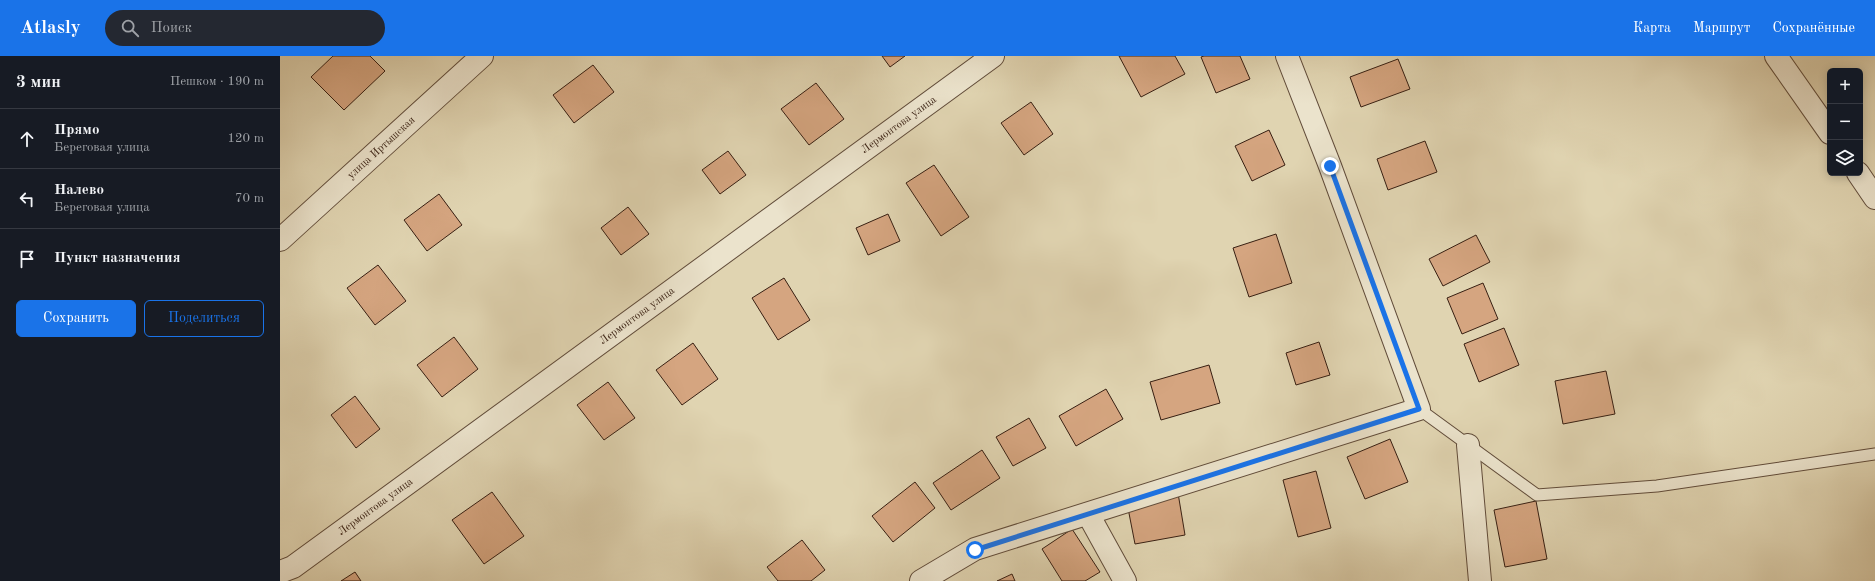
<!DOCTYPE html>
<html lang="ru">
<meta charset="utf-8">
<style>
body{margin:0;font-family:"Old Standard TT",serif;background:#242831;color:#f1f3f6}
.controls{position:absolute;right:12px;top:12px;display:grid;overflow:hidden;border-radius:6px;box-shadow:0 2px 10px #0003}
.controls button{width:36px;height:36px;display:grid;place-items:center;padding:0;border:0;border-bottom:1px solid #363941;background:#171b24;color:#f1f3f6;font:20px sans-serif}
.stop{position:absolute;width:12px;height:12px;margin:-9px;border:3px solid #1a73e8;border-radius:50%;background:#fff}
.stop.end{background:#1a73e8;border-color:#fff;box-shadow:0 1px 4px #0008}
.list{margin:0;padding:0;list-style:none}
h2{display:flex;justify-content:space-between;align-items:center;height:52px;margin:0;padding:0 16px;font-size:17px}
h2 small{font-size:13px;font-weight:400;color:#9ea1a6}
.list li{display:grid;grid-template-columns:26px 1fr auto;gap:12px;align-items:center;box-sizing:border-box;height:60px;padding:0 16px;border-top:1px solid #363941}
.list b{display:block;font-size:15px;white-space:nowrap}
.list p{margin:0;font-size:13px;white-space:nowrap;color:#9ea1a6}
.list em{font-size:13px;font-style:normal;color:#9ea1a6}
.actions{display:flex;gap:8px;padding:12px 16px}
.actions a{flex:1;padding:9px 0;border:1px solid #1a73e8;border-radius:6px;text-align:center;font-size:14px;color:#1a73e8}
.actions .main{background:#1a73e8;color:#fff}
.icon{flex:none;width:22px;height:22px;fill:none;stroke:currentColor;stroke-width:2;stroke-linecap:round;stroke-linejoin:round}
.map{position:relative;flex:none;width:1595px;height:525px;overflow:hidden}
header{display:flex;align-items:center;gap:24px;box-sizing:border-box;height:56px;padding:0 20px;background:#1a73e8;color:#fff}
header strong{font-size:19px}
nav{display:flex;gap:22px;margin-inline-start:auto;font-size:14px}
.search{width:280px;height:36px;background:#242831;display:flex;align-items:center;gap:10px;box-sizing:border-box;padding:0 14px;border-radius:22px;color:#9ea1a6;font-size:15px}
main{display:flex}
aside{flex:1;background:#171b24}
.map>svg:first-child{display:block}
.building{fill:#d5a580;stroke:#371f12}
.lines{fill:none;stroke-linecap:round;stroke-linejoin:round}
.lane-casing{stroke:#614c3a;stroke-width:13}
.street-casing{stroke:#614c3a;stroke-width:24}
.lane{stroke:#ebe3cc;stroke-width:11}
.street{stroke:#ebe3cc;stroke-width:22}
.route{stroke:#1a73e8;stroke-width:5}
.labels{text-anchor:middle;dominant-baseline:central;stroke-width:3;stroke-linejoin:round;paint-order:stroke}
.street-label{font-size:11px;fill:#371f12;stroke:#ebe3cc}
</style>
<header>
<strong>Atlasly</strong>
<div class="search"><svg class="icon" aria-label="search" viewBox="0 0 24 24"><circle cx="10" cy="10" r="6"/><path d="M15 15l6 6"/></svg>Поиск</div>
<nav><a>Карта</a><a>Маршрут</a><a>Сохранённые</a></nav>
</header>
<main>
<aside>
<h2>3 мин<small>Пешком · 190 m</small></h2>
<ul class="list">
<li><svg class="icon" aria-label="ahead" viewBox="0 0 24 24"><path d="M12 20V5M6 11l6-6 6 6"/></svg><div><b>Прямо</b><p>Береговая улица</p></div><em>120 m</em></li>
<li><svg class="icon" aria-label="left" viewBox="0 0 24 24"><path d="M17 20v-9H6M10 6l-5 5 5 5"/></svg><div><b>Налево</b><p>Береговая улица</p></div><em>70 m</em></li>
<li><svg class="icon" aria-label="arrive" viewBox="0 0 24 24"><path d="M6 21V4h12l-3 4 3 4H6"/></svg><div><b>Пункт назначения</b></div></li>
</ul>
<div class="actions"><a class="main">Сохранить</a><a>Поделиться</a></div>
</aside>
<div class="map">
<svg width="1595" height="525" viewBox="0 0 1595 525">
<rect width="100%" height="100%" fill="#e0d4b1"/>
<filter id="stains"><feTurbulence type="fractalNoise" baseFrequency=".005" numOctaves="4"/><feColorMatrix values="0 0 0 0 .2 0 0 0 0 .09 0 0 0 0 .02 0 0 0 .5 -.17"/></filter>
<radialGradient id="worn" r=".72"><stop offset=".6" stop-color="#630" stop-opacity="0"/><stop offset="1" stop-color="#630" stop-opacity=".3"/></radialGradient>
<g class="building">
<polygon points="53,0 90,0 105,15 64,54 31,21"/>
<polygon points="602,0 625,0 610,11"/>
<polygon points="839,0 895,0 905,18 861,41"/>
<polygon points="924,0 960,0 970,23 936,37 921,1"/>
<polygon points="1118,3 1130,33 1081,51 1070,21"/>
<polygon points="313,9 334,36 294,67 273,39"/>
<polygon points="536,27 564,63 529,89 501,53"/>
<polygon points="751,46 773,78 744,99 721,67"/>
<polygon points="989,74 1005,109 972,125 955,90"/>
<polygon points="1145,85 1157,116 1108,134 1097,103"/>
<polygon points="448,95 466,119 440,138 422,114"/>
<polygon points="654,109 689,161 661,180 626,127"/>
<polygon points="159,138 182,169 147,195 124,164"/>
<polygon points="348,151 369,178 341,199 321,172"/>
<polygon points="608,158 620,185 588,199 576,172"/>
<polygon points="996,178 1012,227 969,241 953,192"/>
<polygon points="1196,179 1210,206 1163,230 1149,203"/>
<polygon points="98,209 126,245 95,269 67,232"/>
<polygon points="504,222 530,264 498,284 472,242"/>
<polygon points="1203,227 1218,263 1182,278 1167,242"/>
<polygon points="1224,272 1239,309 1199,326 1184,288"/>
<polygon points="174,281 198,313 162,341 137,309"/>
<polygon points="1039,286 1050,319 1016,329 1006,297"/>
<polygon points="413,287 438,323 402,349 376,314"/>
<polygon points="929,309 940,347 881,364 870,326"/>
<polygon points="1326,315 1335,358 1283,368 1275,325"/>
<polygon points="328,326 355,362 324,384 297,349"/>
<polygon points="826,333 843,363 796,390 779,360"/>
<polygon points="75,340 100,373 76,392 51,359"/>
<polygon points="749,362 766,392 733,410 716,381"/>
<polygon points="1110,383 1128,426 1085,443 1067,401"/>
<polygon points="702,394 720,422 671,454 653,427"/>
<polygon points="1036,415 1051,472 1018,481 1003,424"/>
<polygon points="635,426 655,452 613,486 592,460"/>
<polygon points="212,436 244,480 204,508 172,464"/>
<polygon points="898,437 905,479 855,488 847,447"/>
<polygon points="1256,445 1267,503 1225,511 1214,454"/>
<polygon points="792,473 820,516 805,525 782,525 762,493"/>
<polygon points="522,484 545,514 531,525 498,525 487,511"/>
<polygon points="75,516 81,525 61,525"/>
<polygon points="732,518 735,525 717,525"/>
</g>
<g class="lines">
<defs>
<polyline id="lane" points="1139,353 1257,439 1377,430 1595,398"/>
<g id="street">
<polyline points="1496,0 1550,77"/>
<polyline points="1578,117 1595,142"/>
<path id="s1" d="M0,184L202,0"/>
<polyline points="1188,389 1200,525"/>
<polyline points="808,458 845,525"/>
<path id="s2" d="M0,516L13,511L713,0"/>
<polyline points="641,525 695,493 1139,353 1050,110 1007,0"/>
</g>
</defs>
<use href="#lane" class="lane-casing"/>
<use href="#street" class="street-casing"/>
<use href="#lane" class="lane"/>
<use href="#street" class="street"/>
</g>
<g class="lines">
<polyline class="route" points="695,494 1139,353 1050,110"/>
</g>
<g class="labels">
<g class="street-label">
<text stroke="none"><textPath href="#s2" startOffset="764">Лермонтова улица</textPath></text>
<text stroke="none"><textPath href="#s1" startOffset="137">улица Иртышская</textPath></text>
<text stroke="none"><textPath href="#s2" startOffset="440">Лермонтова улица</textPath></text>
<text stroke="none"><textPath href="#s2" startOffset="116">Лермонтова улица</textPath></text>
</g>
</g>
<rect width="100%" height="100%" filter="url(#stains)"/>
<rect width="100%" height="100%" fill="url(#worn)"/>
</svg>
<div class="controls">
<button>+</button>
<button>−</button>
<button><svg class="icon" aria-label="layers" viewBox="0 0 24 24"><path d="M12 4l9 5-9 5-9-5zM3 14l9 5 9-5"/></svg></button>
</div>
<div class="stop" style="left:695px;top:494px"></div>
<div class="stop end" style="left:1050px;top:110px"></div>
</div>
</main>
